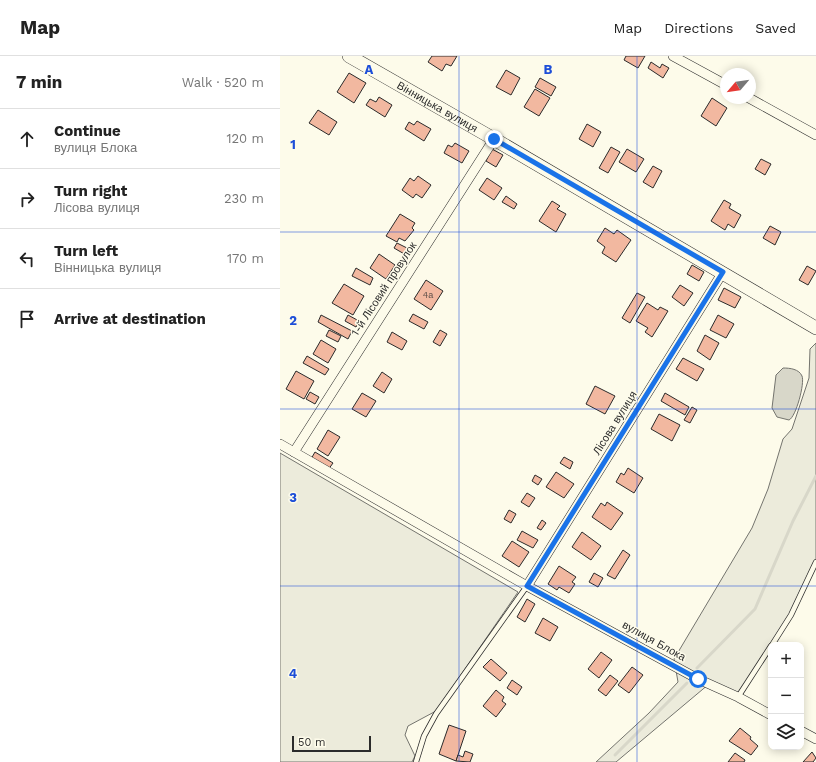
<!DOCTYPE html>
<meta charset="utf-8">
<style>
body{margin:0;font-family:"Work Sans",sans-serif;background:#f6f6f6;color:#222}
.controls{position:absolute;right:12px;bottom:12px;display:grid;overflow:hidden;border-radius:8px;box-shadow:0 2px 10px #0003}
.controls button{width:36px;height:36px;display:grid;place-items:center;padding:0;border:0;border-bottom:1px solid #e0e0e0;background:#fff;color:#222;font:20px sans-serif}
.compass{position:absolute;left:440px;top:12px;width:36px;height:36px;border-radius:50%;background:#fff;box-shadow:0 2px 10px #0003;rotate:241deg}
.scale{position:absolute;left:12px;bottom:10px;width:79px;box-sizing:border-box;padding-left:4px;border:2px solid #2b2b2b;border-top:0;font-size:11px;line-height:14px;white-space:nowrap;color:#2b2b2b;-webkit-text-stroke:3px #fdfbea;paint-order:stroke}
.stop{position:absolute;width:12px;height:12px;margin:-9px;border:3px solid #1a73e8;border-radius:50%;background:#fff}
.stop.end{background:#1a73e8;border-color:#fff;box-shadow:0 1px 4px #0008}
.list{margin:0;padding:0;list-style:none}
h2{display:flex;justify-content:space-between;align-items:center;height:52px;margin:0;padding:0 16px;font-size:17px}
h2 small{font-size:13px;font-weight:400;color:#767676}
.list li{display:grid;grid-template-columns:26px 1fr auto;gap:12px;align-items:center;box-sizing:border-box;height:60px;padding:0 16px;border-top:1px solid #e0e0e0}
.list b{display:block;font-size:15px;white-space:nowrap}
.list p{margin:0;font-size:13px;white-space:nowrap;color:#767676}
.list em{font-size:13px;font-style:normal;color:#767676}
.icon{flex:none;width:22px;height:22px;fill:none;stroke:currentColor;stroke-width:2;stroke-linecap:round;stroke-linejoin:round}
.map{position:relative;flex:none;width:536px;height:706px;overflow:hidden}
header{display:flex;align-items:center;gap:24px;box-sizing:border-box;height:56px;padding:0 20px;background:#fff;border-bottom:1px solid #e0e0e0}
header strong{font-size:19px}
nav{display:flex;gap:22px;margin-inline-start:auto;font-size:14px}
main{display:flex}
aside{flex:1;background:#fff}
.map>svg:first-child{display:block}
.green{fill:#ecebdb;stroke:#74746e}
.water{fill:#d8d7c9;stroke:#74746e}
.lines{fill:none;stroke-linecap:round;stroke-linejoin:round}
.stream{stroke:#d8d7c9;stroke-width:3}
.building{fill:#f2b8a0;stroke:#2b2b2b}
.lane-casing{stroke:#2b2b2b;stroke-width:6}
.street-casing{stroke:#2b2b2b;stroke-width:10}
.secondary-casing{stroke:#2b2b2b;stroke-width:14}
.lane{stroke:#fdfbea;stroke-width:4.5}
.street{stroke:#fdfbea;stroke-width:9}
.secondary{stroke:#fdfbea;stroke-width:13}
.route{stroke:#1a73e8;stroke-width:5}
.grid{fill:none;stroke:#1d4ed8;stroke-width:1;stroke-opacity:0.55}
.labels{text-anchor:middle;dominant-baseline:central;stroke-width:3;stroke-linejoin:round;paint-order:stroke}
.number-label{font-size:9px;fill:#5d4e48}
.street-label{font-size:11px;fill:#2b2b2b;stroke:#fdfbea}
.grid-label{font-size:13px;text-anchor:middle;font-weight:bold;fill:#1d4ed8;stroke:#fdfbea;stroke-width:3;stroke-linejoin:round;paint-order:stroke}
</style>
<header>
<strong>Map</strong>
<nav><a>Map</a><a>Directions</a><a>Saved</a></nav>
</header>
<main>
<aside>
<h2>7 min<small>Walk · 520 m</small></h2>
<ul class="list">
<li><svg class="icon" aria-label="ahead" viewBox="0 0 24 24"><path d="M12 20V5M6 11l6-6 6 6"/></svg><div><b>Continue</b><p>вулиця Блока</p></div><em>120 m</em></li>
<li><svg class="icon" aria-label="right" viewBox="0 0 24 24"><path d="M7 20v-9h11M14 6l5 5-5 5"/></svg><div><b>Turn right</b><p>Лісова вулиця</p></div><em>230 m</em></li>
<li><svg class="icon" aria-label="left" viewBox="0 0 24 24"><path d="M17 20v-9H6M10 6l-5 5 5 5"/></svg><div><b>Turn left</b><p>Вінницька вулиця</p></div><em>170 m</em></li>
<li><svg class="icon" aria-label="arrive" viewBox="0 0 24 24"><path d="M6 21V4h12l-3 4 3 4H6"/></svg><div><b>Arrive at destination</b></div></li>
</ul>
</aside>
<div class="map">
<svg width="536" height="706" viewBox="0 0 536 706">
<rect width="100%" height="100%" fill="#fdfbea"/>
<g class="green">
<polygon points="536,287 536,506 511,559 458,641 429,628 336,706 316,706 369,657 398,626 394,603 472,472 488,433 503,383 512,373 529,322 530,293"/>
<polygon points="0,397 238,536 156,655 128,670 125,679 135,700 132,706 0,706"/>
</g>
<path class="water" d="M503,312C510,312 519,313 522,320C525,327 516,361 509,364L497,361L492,352L496,319Z"/>
<g class="lines">
<g class="stream">
<polyline points="417,612 475,553 513,465 536,420"/>
<polyline points="335,699 407,627"/>
</g>
</g>
<g class="building">
<polygon points="152,0 177,0 171,10 166,8 162,15 148,6"/>
<polygon points="346,0 365,0 358,12 344,4"/>
<polygon points="371,6 380,12 382,8 389,12 383,22 368,12"/>
<polygon points="226,14 240,22 231,39 216,31"/>
<polygon points="69,17 86,27 74,47 57,36"/>
<polygon points="260,22 276,31 271,40 255,31"/>
<polygon points="255,33 270,42 259,60 244,51"/>
<polygon points="99,41 112,49 105,61 86,49 90,43 96,46"/>
<polygon points="432,42 447,52 436,70 421,60"/>
<polygon points="38,54 57,66 49,79 29,67"/>
<polygon points="137,65 151,73 144,85 125,73 129,66 134,69"/>
<polygon points="307,68 321,76 313,91 299,83"/>
<polygon points="175,87 189,95 182,107 164,97 168,89 172,91"/>
<polygon points="331,91 340,96 328,117 319,112"/>
<polygon points="212,93 223,99 216,111 206,105"/>
<polygon points="347,93 364,103 356,116 339,106"/>
<polygon points="481,103 491,108 485,119 475,113"/>
<polygon points="373,110 382,115 373,132 363,126"/>
<polygon points="138,120 151,129 142,142 136,138 133,142 122,134 130,122 134,125"/>
<polygon points="207,122 222,132 214,144 199,134"/>
<polygon points="226,140 237,148 234,153 222,146"/>
<polygon points="444,144 451,148 449,152 461,159 454,172 448,168 445,174 431,165"/>
<polygon points="272,145 280,150 277,153 286,158 276,176 259,165"/>
<polygon points="120,158 135,167 132,172 134,174 125,185 119,182 117,186 106,180"/>
<polygon points="490,170 501,176 495,189 483,182"/>
<polygon points="325,172 334,178 337,174 351,184 336,206 322,197 325,191 317,185"/>
<polygon points="117,187 129,193 126,199 114,192"/>
<polygon points="99,198 115,209 106,223 90,212"/>
<polygon points="412,209 424,216 419,225 407,218"/>
<polygon points="527,210 536,215 528,229 519,224"/>
<polygon points="76,212 93,222 90,229 72,220"/>
<polygon points="146,224 163,235 151,254 134,243"/>
<polygon points="64,228 84,240 73,259 52,247"/>
<polygon points="400,229 413,237 404,250 392,241"/>
<polygon points="444,232 461,241 455,252 438,244"/>
<polygon points="357,237 365,241 350,267 342,262"/>
<polygon points="367,247 378,254 380,251 388,255 372,281 365,276 368,272 356,265"/>
<polygon points="133,258 148,266 144,273 129,265"/>
<polygon points="41,259 72,275 68,283 38,266"/>
<polygon points="68,259 79,265 76,271 65,265"/>
<polygon points="438,259 454,268 446,282 430,274"/>
<polygon points="49,274 61,280 58,286 46,280"/>
<polygon points="160,274 167,278 160,290 153,286"/>
<polygon points="112,276 127,285 122,294 107,286"/>
<polygon points="425,279 439,287 430,304 417,295"/>
<polygon points="41,284 56,293 48,307 33,298"/>
<polygon points="27,300 49,313 45,319 23,307"/>
<polygon points="403,302 424,313 417,325 396,313"/>
<polygon points="16,315 34,325 24,343 6,333"/>
<polygon points="102,316 112,323 104,337 93,330"/>
<polygon points="315,330 335,340 325,358 306,348"/>
<polygon points="30,336 39,341 35,348 26,343"/>
<polygon points="82,337 96,345 86,361 72,353"/>
<polygon points="385,337 409,351 405,359 381,345"/>
<polygon points="412,351 417,354 410,367 404,364"/>
<polygon points="379,358 400,369 392,385 371,373"/>
<polygon points="48,374 60,381 48,400 37,393"/>
<polygon points="35,396 53,407 48,414 31,403"/>
<polygon points="284,401 293,406 290,413 280,407"/>
<polygon points="348,412 363,422 354,437 336,426 341,417 344,419"/>
<polygon points="276,416 294,428 284,442 266,431"/>
<polygon points="255,419 262,423 258,429 252,425"/>
<polygon points="247,437 255,442 249,451 241,446"/>
<polygon points="327,446 343,457 331,474 312,461 321,447 325,450"/>
<polygon points="229,454 236,458 231,467 224,463"/>
<polygon points="262,464 266,467 261,474 257,472"/>
<polygon points="242,475 258,484 253,492 237,484"/>
<polygon points="302,476 321,490 311,504 292,491"/>
<polygon points="232,485 249,496 239,511 222,500"/>
<polygon points="343,494 350,499 335,523 327,519"/>
<polygon points="279,510 296,521 292,526 295,528 289,537 279,531 277,534 268,528"/>
<polygon points="314,517 323,522 318,531 309,526"/>
<polygon points="247,543 255,548 245,566 237,561"/>
<polygon points="263,562 278,571 270,585 255,577"/>
<polygon points="321,596 332,604 319,622 308,613"/>
<polygon points="211,603 227,617 220,625 203,611"/>
<polygon points="352,611 363,619 349,637 338,629"/>
<polygon points="330,619 338,625 326,640 318,634"/>
<polygon points="232,624 242,631 237,639 227,632"/>
<polygon points="216,634 224,641 222,645 226,648 216,661 203,650"/>
<polygon points="169,669 186,675 176,705 159,698"/>
<polygon points="460,672 471,681 470,683 478,690 471,699 449,685"/>
<polygon points="185,695 193,698 190,706 176,705 178,699 183,701"/>
<polygon points="532,696 536,702 533,706 523,706"/>
<polygon points="455,697 465,704 464,706 448,706"/>
</g>
<g class="lines">
<defs>
<g id="lane">
<polyline points="492,589 511,559 536,506"/>
<polyline points="458,641 491,590"/>
<polyline points="136,706 144,680 156,658 247,530"/>
</g>
<g id="street">
<polyline points="393,0 446,29"/>
<polyline points="469,42 536,79"/>
<polyline points="0,388 247,530 418,623 458,641 491,659"/>
<polyline points="14,396 214,83"/>
<polyline points="247,530 443,216"/>
<polyline points="521,675 536,683"/>
</g>
<g id="secondary">
<path id="s1" d="M69,0L214,83L536,272"/>
</g>
</defs>
<use href="#lane" class="lane-casing"/>
<use href="#street" class="street-casing"/>
<use href="#secondary" class="secondary-casing"/>
<use href="#lane" class="lane"/>
<use href="#street" class="street"/>
<use href="#secondary" class="secondary"/>
</g>
<g class="lines">
<polyline class="route" points="214,83 443,216 247,530 418,623"/>
</g>
<path class="grid" d="M179,0V706M357,0V706M0,176H536M0,353H536M0,530H536"/>
<g class="labels">
<g class="number-label">
<text x="148" y="239">4а</text>
</g>
<g class="street-label">
<text stroke="none"><textPath href="#s1" startOffset="102">Вінницька вулиця</textPath></text>
<text transform="translate(104 233) rotate(-57)">1-й Лісовий провулок</text>
<text transform="translate(335 367) rotate(-58)">Лісова вулиця</text>
<text transform="translate(374 585) rotate(29)">вулиця Блока</text>
</g>
</g>
<g class="grid-label">
<text x="89" y="18">A</text>
<text x="268" y="18">B</text>
<text x="13" y="93">1</text>
<text x="13" y="269">2</text>
<text x="13" y="446">3</text>
<text x="13" y="622">4</text>
</g>
</svg>
<div class="controls">
<button>+</button>
<button>−</button>
<button><svg class="icon" aria-label="layers" viewBox="0 0 24 24"><path d="M12 4l9 5-9 5-9-5zM3 14l9 5 9-5"/></svg></button>
</div>
<svg class="compass" viewBox="-18 -18 36 36"><path d="M0-13l5 13h-10z" fill="#e53935"/><path d="M0 13l5-13h-10z" fill="#767676"/></svg>
<div class="scale">50 m</div>
<div class="stop" style="left:418px;top:623px"></div>
<div class="stop end" style="left:214px;top:83px"></div>
</div>
</main>
